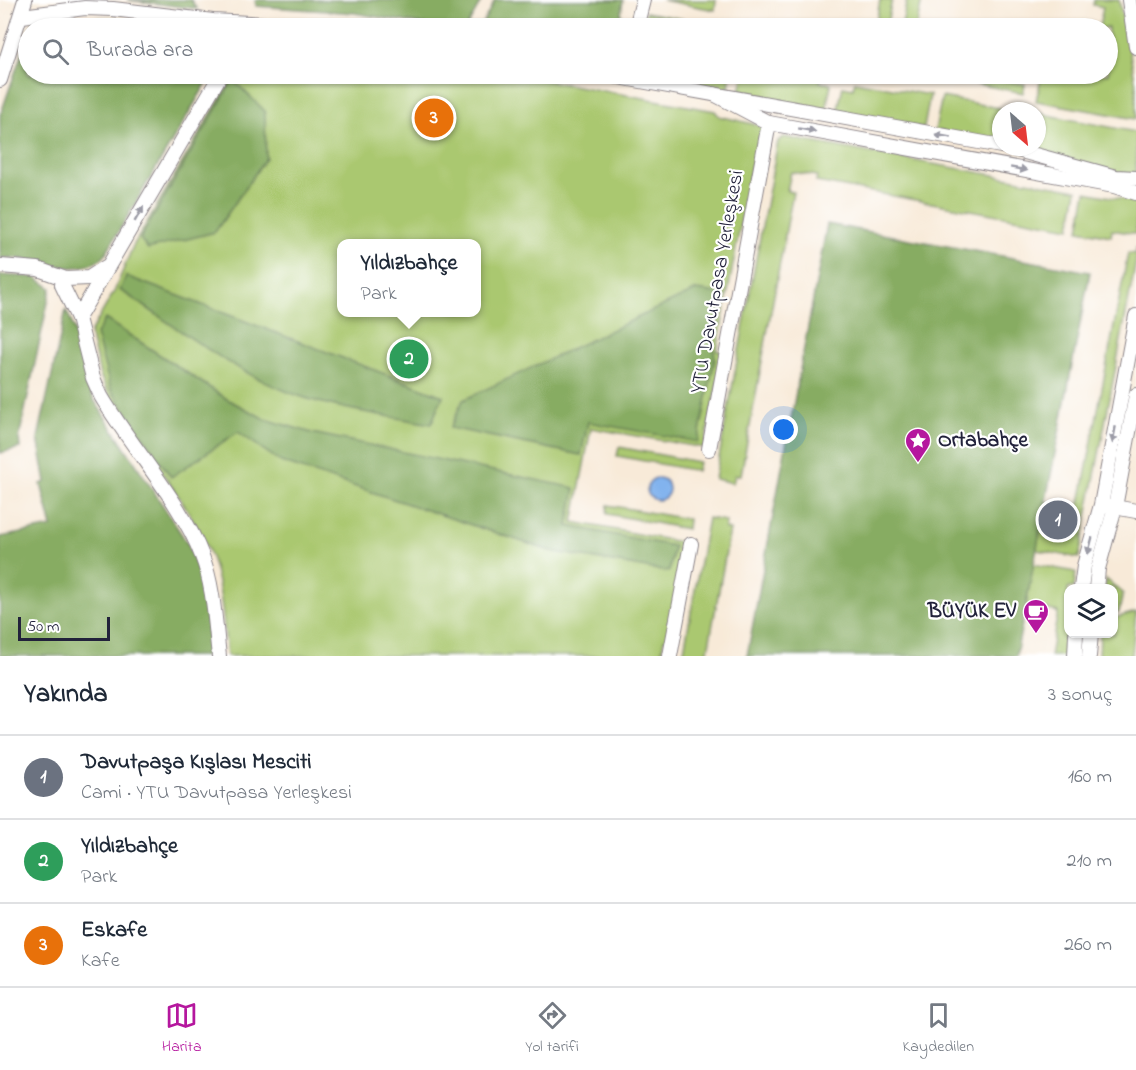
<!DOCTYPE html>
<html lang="tr">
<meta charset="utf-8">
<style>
body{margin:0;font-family:"Indie Flower",sans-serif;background:#f6f6f7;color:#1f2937}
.controls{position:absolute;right:18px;bottom:18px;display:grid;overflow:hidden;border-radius:12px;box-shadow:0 2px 4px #0004}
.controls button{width:54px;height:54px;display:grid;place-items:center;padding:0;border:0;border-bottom:2px solid #e0e1e3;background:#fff;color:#1f2937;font:30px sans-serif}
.compass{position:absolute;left:992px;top:102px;width:54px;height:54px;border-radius:50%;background:#fff;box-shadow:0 2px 4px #0004;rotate:152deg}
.scale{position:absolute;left:18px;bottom:15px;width:92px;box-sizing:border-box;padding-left:6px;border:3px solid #22223b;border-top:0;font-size:16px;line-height:21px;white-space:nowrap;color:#22223b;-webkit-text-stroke:4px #fff;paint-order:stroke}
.you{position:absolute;left:784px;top:430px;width:21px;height:21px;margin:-15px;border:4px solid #fff;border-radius:50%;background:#1a73e8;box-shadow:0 0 0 9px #1a73e833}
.badge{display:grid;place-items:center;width:39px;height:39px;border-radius:50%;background:#b5179e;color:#fff;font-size:20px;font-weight:700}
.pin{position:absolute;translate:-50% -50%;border:3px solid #fff;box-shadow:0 2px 6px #0006}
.popup{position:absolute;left:337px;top:239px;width:144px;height:78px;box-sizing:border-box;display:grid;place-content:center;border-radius:12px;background:#fff;filter:drop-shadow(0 2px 4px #0005);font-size:20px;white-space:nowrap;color:#747a83}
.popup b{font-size:22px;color:#1f2937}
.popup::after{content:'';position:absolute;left:50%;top:100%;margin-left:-12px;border:12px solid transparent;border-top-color:#fff}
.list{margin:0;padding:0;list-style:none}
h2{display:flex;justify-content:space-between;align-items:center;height:78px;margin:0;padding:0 24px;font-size:26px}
h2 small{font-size:20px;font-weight:400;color:#747a83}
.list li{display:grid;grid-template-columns:39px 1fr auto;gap:18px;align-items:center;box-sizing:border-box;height:84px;padding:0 24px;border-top:2px solid #e0e1e3}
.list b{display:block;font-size:22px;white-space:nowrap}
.list p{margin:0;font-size:20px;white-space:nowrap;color:#747a83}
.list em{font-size:20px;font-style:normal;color:#747a83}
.icon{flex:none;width:33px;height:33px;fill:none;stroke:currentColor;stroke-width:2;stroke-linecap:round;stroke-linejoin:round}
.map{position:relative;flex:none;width:1136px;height:656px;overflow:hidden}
.search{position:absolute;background:#fff;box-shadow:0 2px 4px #0004;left:18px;right:18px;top:18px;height:66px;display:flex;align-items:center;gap:15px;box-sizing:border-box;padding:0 21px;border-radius:33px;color:#747a83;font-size:22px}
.sheet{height:330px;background:#fff}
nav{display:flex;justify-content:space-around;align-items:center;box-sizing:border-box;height:84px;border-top:2px solid #e0e1e3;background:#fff;font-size:16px;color:#747a83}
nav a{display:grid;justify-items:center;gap:3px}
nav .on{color:#b5179e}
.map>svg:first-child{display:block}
.green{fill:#aac870;stroke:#667556;stroke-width:1.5;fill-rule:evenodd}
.forest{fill:#87ac62;stroke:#54674e;stroke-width:1.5}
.water{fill:#82b3ee;stroke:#526a94;stroke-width:1.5}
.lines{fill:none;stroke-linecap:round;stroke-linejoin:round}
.street-casing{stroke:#8d868a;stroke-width:16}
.street{stroke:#fff;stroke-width:14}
.oneway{fill:#9c9ca7}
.labels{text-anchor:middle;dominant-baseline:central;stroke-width:4.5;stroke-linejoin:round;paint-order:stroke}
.street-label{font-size:21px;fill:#22223b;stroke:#fff}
.poi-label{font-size:21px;font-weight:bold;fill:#22223b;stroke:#fff;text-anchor:start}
</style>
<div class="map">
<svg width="1136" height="656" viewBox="0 0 1136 656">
<rect width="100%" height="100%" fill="#fff"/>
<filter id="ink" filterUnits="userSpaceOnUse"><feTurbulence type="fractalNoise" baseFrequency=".0167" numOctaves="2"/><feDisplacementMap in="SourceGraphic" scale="12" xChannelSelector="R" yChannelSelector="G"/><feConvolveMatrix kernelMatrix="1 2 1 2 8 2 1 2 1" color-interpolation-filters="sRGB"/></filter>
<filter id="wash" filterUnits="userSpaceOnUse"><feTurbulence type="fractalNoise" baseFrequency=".008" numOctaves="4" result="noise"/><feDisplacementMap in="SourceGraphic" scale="24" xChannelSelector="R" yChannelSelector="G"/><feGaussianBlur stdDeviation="1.35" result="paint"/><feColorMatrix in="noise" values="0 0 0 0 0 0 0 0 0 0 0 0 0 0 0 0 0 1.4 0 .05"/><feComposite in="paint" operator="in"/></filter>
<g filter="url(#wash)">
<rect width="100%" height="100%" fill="#f8ead8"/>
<g class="green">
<polygon points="662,0 716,0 715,10"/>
<polygon points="880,0 892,0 886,28 875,28"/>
<polygon points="907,0 922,0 916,28 901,28"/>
<polygon points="1094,0 1119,0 1136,84 1136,119 1036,101 1042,74 1108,74 1108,28 1099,28 1103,7 1093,5"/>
<polygon points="646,12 709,24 708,28 641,28"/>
<path d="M234,74H511L715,111L719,116L762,126L758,158L753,157L717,351L724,352L704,448L591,428L573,522L686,543L668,639H664L661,656H227C223,622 222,584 209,552C185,494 139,447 108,393L100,375L90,333L114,292L133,246ZM342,244H476V312H342Z"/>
<polygon points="629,74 731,74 728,93"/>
<polygon points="744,74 822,74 820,82 831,84 826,111 739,95"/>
<polygon points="978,75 1025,84 1023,93 976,84"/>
<polygon points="855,81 930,95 924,128 837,113 843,86 853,88"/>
<polygon points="942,97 1014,111 1001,111 1001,142 935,130"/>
<polygon points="1037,113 1136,132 1136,174 1116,173 1027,147 1037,147"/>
<polygon points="784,137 1077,190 1070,228 816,182 817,176 791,172 787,191 793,192 741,475 735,475 733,483 715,479 778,141"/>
<polygon points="1086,192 1136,202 1136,234 1112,230 1111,236 1079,230"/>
<polygon points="1136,247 1136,262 1079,558 1036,550 1041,528 1071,533 1075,511 1045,506 1046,502 1079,508 1128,253 1135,254"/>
<polygon points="619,447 699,462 697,471 617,456"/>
<polygon points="608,505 688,519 687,529 607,514"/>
<polygon points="708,518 726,521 725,529 730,530 707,656 683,656"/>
<polygon points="1033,564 1076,572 1074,588 1068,588 1068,656 1050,656 1058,612 1026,605"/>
<polygon points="1106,579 1123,593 1119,612 1114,613 1114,588 1105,588"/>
<polygon points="1136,612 1132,656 1099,656 1100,634 1114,634 1114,618"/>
</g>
<g class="forest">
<polygon points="127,0 191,0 197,9 192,8"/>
<polygon points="255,0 482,0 466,28 443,28 354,13 256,6"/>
<polygon points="495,0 623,0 619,28 480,28"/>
<polygon points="86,18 112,18 191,28 31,28 34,21"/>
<path d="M28,35V74H212L103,258C69,281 38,255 0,258V116Z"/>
<polygon points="233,80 265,111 266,158 215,232 148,249 140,239"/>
<polygon points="827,224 1090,272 1016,656 747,656"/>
<polygon points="0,275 35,277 51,288 19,438 20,448 0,453"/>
<path d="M126,276L443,396L431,424C390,416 346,411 305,398C238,377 179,328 120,290Z"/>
<polygon points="696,290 724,294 713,345 715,358 698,442 588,422 581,455 450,428 463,400"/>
<path d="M66,310C81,338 80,371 94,400L188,544L200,576L211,656H0V537L52,527L41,484L46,482L38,438Z"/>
<polygon points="105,319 227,399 265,419 312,433 575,488 568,526 674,546 669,572 550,551 281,462 238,432 171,477 111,390 96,334"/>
</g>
<circle class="water" cx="658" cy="489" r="11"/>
</g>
<g filter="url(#ink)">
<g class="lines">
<defs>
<g id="street">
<polyline points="1129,0 1136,47"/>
<polyline points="22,16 85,8 113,9 213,21 339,28"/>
<polyline points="636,28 643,0"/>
<polyline points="602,74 1001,146"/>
<polyline points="0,80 25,0"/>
<polyline points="714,94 769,123 1114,186 1136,193"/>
<polyline points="1006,147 1116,177 1136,178"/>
<polyline points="0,266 38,269 66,279 89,278 106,267"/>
<path d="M62,285L78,318L93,378L101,396C131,447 182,503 202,556C214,587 215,623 219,656"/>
<polyline points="78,318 221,74"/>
<polyline points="709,449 769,123"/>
<polyline points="1109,506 1136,511"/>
<polyline points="1081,588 1084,566 1101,505 1136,316"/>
<polyline points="1096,588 1098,569 1115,507 1136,395"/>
<polyline points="670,656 691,544"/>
<polyline points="1075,656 1076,634"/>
<polyline points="1089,656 1091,634"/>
</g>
</defs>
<use href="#street" class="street-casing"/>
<use href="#street" class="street"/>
</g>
<defs><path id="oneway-solid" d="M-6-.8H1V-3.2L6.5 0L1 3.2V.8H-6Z" transform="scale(1.5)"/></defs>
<g class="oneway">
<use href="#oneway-solid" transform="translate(807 130) rotate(10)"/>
<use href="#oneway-solid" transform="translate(943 136) rotate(-170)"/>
<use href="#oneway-solid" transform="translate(1019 169) rotate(10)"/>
<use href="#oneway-solid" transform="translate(139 214) rotate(-60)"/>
<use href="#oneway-solid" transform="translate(1114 435) rotate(101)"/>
<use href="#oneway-solid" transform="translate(1090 546) rotate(105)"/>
</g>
</g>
<defs>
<symbol id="sight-pin" viewBox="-11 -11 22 30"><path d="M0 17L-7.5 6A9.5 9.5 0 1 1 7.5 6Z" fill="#b5179e" stroke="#fff"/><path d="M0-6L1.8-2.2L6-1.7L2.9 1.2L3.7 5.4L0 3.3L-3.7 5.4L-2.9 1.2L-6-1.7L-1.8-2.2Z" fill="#fff"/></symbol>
<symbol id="cafe-pin" viewBox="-11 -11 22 30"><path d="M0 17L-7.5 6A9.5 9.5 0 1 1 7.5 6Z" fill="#b5179e" stroke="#fff"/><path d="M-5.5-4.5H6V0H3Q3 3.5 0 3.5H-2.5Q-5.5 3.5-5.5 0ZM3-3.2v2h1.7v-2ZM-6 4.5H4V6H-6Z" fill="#fff"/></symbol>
</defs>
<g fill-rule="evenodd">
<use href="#sight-pin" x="903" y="426" width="30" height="40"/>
<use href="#cafe-pin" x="1021" y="597" width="30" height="40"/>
</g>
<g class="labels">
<g class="street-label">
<text transform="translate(718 282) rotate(-80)">YTU Davutpasa Yerleşkesi</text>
</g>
<g class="poi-label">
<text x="938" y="441">Ortabahçe</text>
<text x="1016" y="612" text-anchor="end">BÜYÜK EV</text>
</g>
</g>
</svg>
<div class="controls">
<button><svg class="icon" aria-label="layers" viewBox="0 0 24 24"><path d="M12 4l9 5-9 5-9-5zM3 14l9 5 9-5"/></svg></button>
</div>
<svg class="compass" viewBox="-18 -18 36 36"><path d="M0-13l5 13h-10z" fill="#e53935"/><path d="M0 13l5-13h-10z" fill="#747a83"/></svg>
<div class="scale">50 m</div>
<div class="you"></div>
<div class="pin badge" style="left:1058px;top:520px;background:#6b7280">1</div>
<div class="pin badge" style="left:409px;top:359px;background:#2e9e5b">2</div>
<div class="popup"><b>Yıldızbahçe</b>Park</div>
<div class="pin badge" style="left:434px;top:118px;background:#e8710a">3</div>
<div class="search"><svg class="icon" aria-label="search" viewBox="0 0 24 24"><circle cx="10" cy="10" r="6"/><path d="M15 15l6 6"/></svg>Burada ara</div>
</div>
<section class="sheet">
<h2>Yakında<small>3 sonuç</small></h2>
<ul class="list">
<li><span class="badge" style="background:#6b7280">1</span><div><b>Davutpaşa Kışlası Mesciti</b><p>Cami · YTU Davutpasa Yerleşkesi</p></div><em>160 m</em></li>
<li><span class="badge" style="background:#2e9e5b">2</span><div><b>Yıldızbahçe</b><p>Park</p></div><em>210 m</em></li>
<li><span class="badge" style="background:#e8710a">3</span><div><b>Eskafe</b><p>Kafe</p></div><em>260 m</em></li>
</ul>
</section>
<nav>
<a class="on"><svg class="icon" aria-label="map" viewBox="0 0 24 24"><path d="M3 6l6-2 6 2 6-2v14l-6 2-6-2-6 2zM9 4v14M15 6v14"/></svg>Harita</a>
<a><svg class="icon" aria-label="directions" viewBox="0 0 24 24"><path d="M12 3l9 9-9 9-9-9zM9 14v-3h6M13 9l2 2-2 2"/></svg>Yol tarifi</a>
<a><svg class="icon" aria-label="saved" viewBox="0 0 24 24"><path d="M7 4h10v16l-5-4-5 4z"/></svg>Kaydedilen</a>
</nav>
